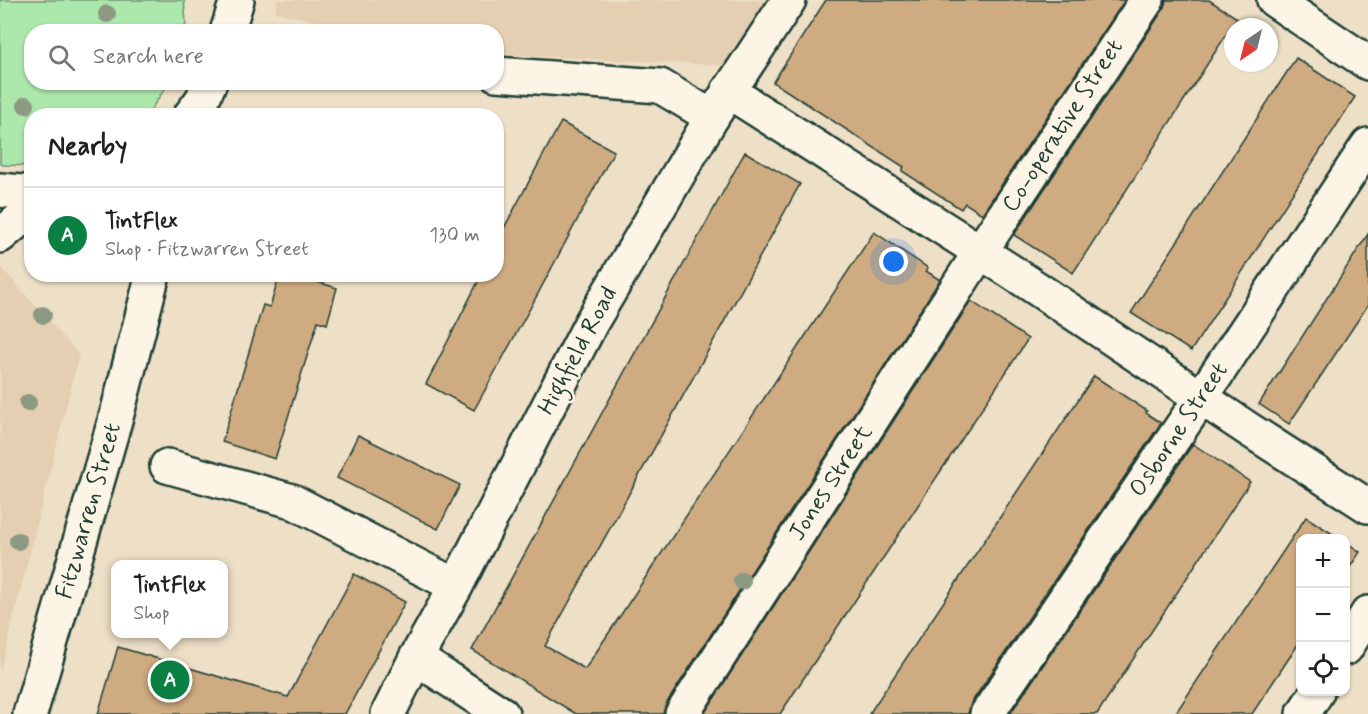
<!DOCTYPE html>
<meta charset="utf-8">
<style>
body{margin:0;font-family:Mynerve,sans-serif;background:#f6f6f6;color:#222}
.controls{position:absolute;right:18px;bottom:18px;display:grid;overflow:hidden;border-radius:12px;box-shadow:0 2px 4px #0004}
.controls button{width:54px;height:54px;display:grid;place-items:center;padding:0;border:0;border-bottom:2px solid #e0e0e0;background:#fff;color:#222;font:30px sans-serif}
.compass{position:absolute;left:1224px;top:18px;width:54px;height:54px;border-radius:50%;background:#fff;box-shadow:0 2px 4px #0004;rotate:215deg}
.you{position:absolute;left:894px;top:262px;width:21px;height:21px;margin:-15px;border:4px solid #fff;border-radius:50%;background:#1a73e8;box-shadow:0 0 0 9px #1a73e833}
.badge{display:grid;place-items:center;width:39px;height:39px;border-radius:50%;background:#0b8043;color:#fff;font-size:20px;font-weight:700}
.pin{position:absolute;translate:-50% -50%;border:3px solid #fff;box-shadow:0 2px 6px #0006}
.popup{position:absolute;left:111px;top:560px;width:117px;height:78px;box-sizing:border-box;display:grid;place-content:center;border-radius:12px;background:#fff;filter:drop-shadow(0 2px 4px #0005);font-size:20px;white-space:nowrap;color:#767676}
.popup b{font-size:22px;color:#222}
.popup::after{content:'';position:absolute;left:50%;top:100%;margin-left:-12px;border:12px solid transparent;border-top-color:#fff}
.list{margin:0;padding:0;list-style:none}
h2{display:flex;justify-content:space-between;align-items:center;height:78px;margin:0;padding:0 24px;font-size:26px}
h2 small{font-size:20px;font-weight:400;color:#767676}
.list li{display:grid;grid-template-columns:39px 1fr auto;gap:18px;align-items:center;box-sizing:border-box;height:96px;padding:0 24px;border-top:2px solid #e0e0e0}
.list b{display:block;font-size:22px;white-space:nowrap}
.list p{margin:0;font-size:20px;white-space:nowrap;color:#767676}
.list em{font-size:20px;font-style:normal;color:#767676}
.icon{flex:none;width:33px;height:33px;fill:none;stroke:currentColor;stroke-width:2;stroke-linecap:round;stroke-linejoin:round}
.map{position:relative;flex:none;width:1368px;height:714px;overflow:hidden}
.search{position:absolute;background:#fff;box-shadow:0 2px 4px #0004;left:24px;top:24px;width:480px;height:66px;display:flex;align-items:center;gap:15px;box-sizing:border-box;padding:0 21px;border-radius:24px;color:#767676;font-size:22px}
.panel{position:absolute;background:#fff;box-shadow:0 2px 4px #0004;left:24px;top:108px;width:480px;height:174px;border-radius:24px}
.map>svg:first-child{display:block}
.built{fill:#e5cfb2}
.grass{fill:#ace7ac;stroke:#669270;stroke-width:1.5}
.building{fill:#cfab81;stroke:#1f3d34;stroke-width:1.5}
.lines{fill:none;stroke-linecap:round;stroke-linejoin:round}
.street-casing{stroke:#1f3d34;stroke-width:38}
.secondary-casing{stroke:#1f3d34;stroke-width:38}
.street{stroke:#fcf5e5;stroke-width:33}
.secondary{stroke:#fcf5e5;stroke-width:33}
.tree{fill:#8c9983}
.labels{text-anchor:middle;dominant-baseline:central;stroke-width:5;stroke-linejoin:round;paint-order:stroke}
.street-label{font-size:24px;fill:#1f3d34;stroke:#fcf5e5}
</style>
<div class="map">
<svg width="1368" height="714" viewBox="0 0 1368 714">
<rect width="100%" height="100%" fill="#eedfc7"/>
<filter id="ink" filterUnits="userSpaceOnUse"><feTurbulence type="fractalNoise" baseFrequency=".0167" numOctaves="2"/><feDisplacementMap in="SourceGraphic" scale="12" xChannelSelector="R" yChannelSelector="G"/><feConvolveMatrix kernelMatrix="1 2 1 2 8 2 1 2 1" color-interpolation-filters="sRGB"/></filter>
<g filter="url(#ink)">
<g class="built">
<polygon points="277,0 770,0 737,66 497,54 496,32 361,31 275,12"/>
<polygon points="0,266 79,355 0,673"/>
</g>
<polygon class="grass" points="0,0 184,0 186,23 184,31 32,32 32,82 169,83 147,115 32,116 31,166 4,165 0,164"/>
<g class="building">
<polygon points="826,0 1125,0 982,214 965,203 961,209 902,171 904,167 773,82"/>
<polygon points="1166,0 1209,0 1237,18 1073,273 1014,235 1163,10"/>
<polygon points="1296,58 1355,97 1191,351 1131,313"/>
<polygon points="561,122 614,151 533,303 474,410 426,384 482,274 496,274 496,243"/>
<polygon points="745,152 800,184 545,646 585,669 874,232 928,268 926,271 940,280 666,704 663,714 576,714 472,650"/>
<polygon points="1368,234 1368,305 1289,424 1259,404"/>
<polygon points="280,274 292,274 337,288 327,324 318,321 275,459 222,442 263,305 270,307"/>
<polygon points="971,301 1028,339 780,714 704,714"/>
<polygon points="1094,376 1147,411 1146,413 1161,423 971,703 968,714 869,714"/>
<polygon points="358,435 460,485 438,529 337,478"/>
<polygon points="1193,444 1250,482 1097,714 1010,714"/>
<polygon points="1306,517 1339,538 1300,538 1300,640 1297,646 1252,714 1175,714"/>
<polygon points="1346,542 1360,552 1346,573"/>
<polygon points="354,574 405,602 345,714 98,714 118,647 288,697"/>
</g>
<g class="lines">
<defs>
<g id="street">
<polyline points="1274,0 1368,63"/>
<polyline points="496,74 660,86 712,117"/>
<polyline points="728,91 1012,272 1248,429 1368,506"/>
<polyline points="0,236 32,209"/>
<polyline points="167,466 292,501 456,586"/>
<polyline points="1346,648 1368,613"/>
<polyline points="416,658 502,714"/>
<polyline points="388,714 416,658 456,586 591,323 712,117 789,0"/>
<polyline points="682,714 980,252 1147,0"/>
<polyline points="987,714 1201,398 1368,145"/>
<polyline points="1303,714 1317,692"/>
</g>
<g id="secondary">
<polyline points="227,32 237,0"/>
<polyline points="190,116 202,100 210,82"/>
<polyline points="0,190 32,193"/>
<polyline points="30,714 118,410 153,274"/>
</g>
</defs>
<use href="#street" class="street-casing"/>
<use href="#secondary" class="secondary-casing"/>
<use href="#street" class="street"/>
<use href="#secondary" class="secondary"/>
</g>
<g class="tree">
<circle cx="107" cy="14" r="9"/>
<circle cx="26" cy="105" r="9"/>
<circle cx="43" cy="315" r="9"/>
<circle cx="28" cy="403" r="9"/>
<circle cx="18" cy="541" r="9"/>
<circle cx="742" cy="581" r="9"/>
</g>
</g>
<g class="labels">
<g class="street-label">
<text transform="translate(1063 126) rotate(-57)">Co-operative Street</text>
<text transform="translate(578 351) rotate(-62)">Highfield Road</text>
<text transform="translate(1179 430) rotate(-56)">Osborne Street</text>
<text transform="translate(831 483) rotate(-57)">Jones Street</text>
<text transform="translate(89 511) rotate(-74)">Fitzwarren Street</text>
</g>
</g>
</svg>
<div class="controls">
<button>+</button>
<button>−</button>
<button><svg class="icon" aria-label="locate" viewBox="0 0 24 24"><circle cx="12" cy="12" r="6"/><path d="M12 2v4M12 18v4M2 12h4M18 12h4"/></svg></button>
</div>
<svg class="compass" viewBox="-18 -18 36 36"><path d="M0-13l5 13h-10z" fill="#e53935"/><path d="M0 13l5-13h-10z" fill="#767676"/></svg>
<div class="you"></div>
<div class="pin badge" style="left:170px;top:680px">A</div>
<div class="popup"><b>TintFlex</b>Shop</div>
<div class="search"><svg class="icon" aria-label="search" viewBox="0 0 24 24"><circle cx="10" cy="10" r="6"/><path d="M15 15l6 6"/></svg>Search here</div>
<section class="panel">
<h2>Nearby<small></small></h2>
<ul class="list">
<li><span class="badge">A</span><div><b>TintFlex</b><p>Shop · Fitzwarren Street</p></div><em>130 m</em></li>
</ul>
</section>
</div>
